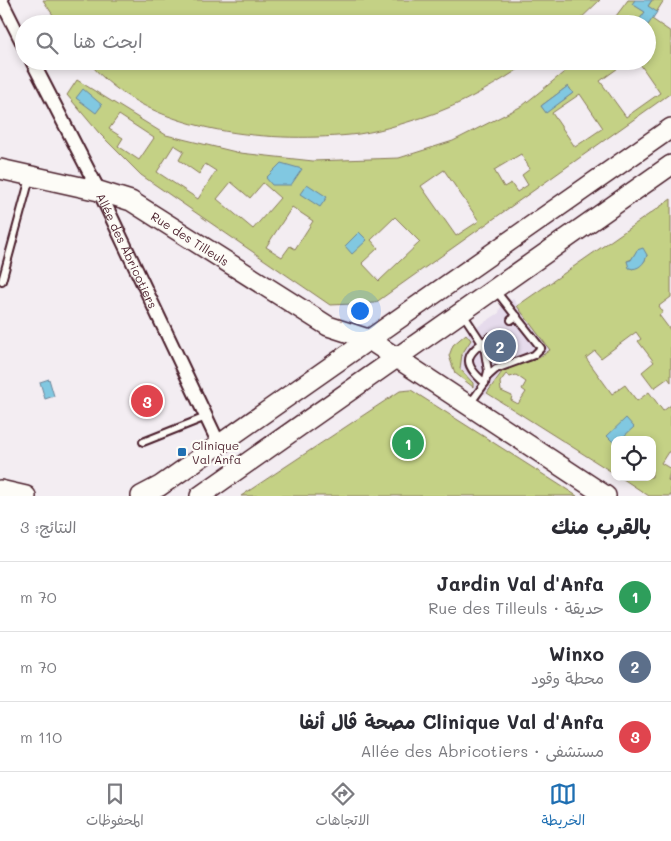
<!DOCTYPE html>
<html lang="ar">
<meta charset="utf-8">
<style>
body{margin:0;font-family:Mali,"Playpen Sans Arabic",sans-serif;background:#f2f2f3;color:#2b2b33;direction:rtl}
.controls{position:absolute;right:15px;bottom:15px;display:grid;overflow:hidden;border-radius:10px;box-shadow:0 2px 8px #0003}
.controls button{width:45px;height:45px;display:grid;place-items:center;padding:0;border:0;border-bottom:1px solid #e1e1e2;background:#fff;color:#2b2b33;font:25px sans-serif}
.you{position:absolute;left:359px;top:310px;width:18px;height:18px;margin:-12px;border:4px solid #fff;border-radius:50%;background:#1a73e8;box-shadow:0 0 0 8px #1a73e833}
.badge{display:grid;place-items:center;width:32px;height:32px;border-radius:50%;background:#1f6fb2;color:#fff;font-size:16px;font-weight:700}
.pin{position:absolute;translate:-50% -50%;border:2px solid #fff;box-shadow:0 1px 5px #0006}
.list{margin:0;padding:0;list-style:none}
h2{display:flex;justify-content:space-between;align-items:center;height:65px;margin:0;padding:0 20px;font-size:21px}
h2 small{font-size:16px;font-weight:400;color:#7c7c81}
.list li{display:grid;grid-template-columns:32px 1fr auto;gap:15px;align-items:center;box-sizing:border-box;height:70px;padding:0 20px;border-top:1px solid #e1e1e2}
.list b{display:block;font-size:19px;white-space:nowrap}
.list p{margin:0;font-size:16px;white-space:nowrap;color:#7c7c81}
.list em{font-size:16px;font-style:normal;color:#7c7c81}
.icon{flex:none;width:28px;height:28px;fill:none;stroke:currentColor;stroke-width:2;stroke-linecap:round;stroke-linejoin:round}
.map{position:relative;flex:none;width:671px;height:496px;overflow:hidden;direction:ltr}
.search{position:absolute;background:#fff;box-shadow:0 2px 8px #0003;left:15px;right:15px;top:15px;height:55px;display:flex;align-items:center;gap:12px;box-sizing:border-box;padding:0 18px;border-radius:28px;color:#7c7c81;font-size:19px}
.sheet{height:275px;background:#fff}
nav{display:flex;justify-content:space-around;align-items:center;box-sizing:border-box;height:70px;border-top:1px solid #e1e1e2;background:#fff;font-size:14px;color:#7c7c81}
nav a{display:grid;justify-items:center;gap:2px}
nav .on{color:#1f6fb2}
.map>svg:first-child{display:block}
.built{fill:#e6dbec}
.green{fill:#c4d185;stroke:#877858;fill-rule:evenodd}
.water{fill:#81c8e1;stroke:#6b8498}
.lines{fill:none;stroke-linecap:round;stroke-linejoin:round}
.lane-casing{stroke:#4a1f2b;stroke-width:10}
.street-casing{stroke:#4a1f2b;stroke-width:16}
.secondary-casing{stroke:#4a1f2b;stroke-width:22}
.lane{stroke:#fdfcf7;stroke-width:6}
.street{stroke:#fdfcf7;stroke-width:12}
.secondary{stroke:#fdfcf7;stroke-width:19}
.poi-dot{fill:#1f6fb2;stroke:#fdfcf7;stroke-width:2}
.labels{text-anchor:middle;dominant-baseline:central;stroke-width:4.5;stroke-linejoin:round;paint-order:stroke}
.street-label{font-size:12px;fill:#4a1f2b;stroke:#fdfcf7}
.poi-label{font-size:12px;fill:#4a1f2b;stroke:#fdfcf7;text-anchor:start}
</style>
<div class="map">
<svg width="671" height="496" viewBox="0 0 671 496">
<rect width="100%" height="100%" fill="#f3edf2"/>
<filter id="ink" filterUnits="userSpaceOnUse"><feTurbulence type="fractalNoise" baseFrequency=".02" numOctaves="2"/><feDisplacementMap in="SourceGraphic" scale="10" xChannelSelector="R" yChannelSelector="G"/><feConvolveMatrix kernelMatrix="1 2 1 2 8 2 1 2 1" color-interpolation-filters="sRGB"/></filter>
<g filter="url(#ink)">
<polygon class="built" points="513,299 551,350 537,359 500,374 486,395 473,387 473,383 460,369 462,354 470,342 468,336 466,334 499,313 500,308"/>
<g class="green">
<polygon points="43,0 600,0 575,24 59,24"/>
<polygon points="628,0 635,0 633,4 645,12 640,20 645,24 610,24"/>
<path d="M652,0H664L652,19L671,32V93L375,303L330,305L141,175L99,133L67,95L77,80L166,135L240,153L313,161L399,158L453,141L522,106L578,61H628L600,81L626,117L660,93L638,61H647L648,6ZM568,86L573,93L546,112L541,106ZM580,94L603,128L575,147L552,113ZM119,115L154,138L139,160L118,146L123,138L109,129ZM174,145L184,151L179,160L199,174L205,164L216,171L198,199L157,172ZM521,154L530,169L522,175L528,185L517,192L511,183L504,187L494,170ZM444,170L479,221L456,236L421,186ZM231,182L250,198L263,183L280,198L253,229L217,199ZM292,207L313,221L295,249L290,246L282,257L266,247ZM395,217L420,242L379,281L362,263L378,248L371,240Z"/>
<path d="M88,61H531C498,83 462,105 424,117C401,124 374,133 350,135C266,143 145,133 88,61Z"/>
<path d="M671,199V297L659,306L663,312L659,315L671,331V382L668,378L654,388L642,372L654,362L638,341L641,339L636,332L601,358L595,351L586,358L612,394L625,385L637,401L649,392L663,411L671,405V452H668L661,463L671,469L668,480L671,482V496H649L620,477H652V440H624L608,436L615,444V474L487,393L504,369L537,359L550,350L517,306ZM637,251L647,255C645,263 640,266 632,269L627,261L632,259ZM506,374L510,377L516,375L526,382L522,389L526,392L518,404L511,400L512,396L501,391L500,382Z"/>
<polygon points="466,334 471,340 462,354 460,369 473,383 473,387 455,373 449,356 453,345"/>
<polygon points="411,390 577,496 241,496 400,391"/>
</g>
<g class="water">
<polygon points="635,0 652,0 648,6 657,12 648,25 639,20 645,12 632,4"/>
<polygon points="568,86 573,93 546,113 541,106"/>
<polygon points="83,89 102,105 96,113 76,98"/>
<polygon points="281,163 302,169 291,185 272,185 266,178"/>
<polygon points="307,184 327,197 320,207 300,194"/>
<polygon points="359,232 367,240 352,254 345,246"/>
<path d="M643,248L647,255C645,263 638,271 629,268L627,261L631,260L637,250Z"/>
<polygon points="49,379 54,396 45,399 40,382"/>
<polygon points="626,418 634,427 623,437 624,440 615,440 615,444 607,436"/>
</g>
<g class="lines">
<defs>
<g id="lane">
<polyline points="2,281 30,178"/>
<polyline points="463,314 484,346 488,371 485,383 469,405"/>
<polyline points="511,320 517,316"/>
<polyline points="487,377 496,369 534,355 541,348 496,291"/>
<path d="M485,383C460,362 466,354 490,337"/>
<polyline points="143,442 206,417"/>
</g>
<g id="street">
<polyline points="1,0 24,46"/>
<path id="s1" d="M32,61L99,191L219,444"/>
</g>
<g id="secondary">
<path id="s2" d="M0,169L99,191L131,201L328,326L368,339L606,496"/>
<polyline points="0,490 26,496"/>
<polyline points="141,496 160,486 671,128"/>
<polyline points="200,496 671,165"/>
</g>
</defs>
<use href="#lane" class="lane-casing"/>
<use href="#street" class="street-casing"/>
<use href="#secondary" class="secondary-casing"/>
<use href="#lane" class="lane"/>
<use href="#street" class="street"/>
<use href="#secondary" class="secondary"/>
</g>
</g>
<rect class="poi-dot" x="177" y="447" width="10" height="10" rx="2.5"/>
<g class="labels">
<g class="street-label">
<text stroke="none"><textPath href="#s2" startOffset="205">Rue des Tilleuls</textPath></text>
<text stroke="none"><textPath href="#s1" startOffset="212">Allée des Abricotiers</textPath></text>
</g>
<g class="poi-label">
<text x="192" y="445">Clinique<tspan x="192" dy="14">Val Anfa</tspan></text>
</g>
</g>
</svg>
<div class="controls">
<button><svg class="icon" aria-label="locate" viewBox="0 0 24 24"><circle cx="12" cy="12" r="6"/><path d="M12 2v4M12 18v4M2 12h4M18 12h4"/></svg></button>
</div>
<div class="you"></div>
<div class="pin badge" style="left:408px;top:443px;background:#2e9e5b">1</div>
<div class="pin badge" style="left:500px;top:346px;background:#5c6f8a">2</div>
<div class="pin badge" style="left:147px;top:401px;background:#e0444e">3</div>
<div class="search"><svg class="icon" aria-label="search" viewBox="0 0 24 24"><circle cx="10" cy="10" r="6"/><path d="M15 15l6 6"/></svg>ابحث هنا</div>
</div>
<section class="sheet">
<h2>بالقرب منك<small>النتائج: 3</small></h2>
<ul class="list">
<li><span class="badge" style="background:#2e9e5b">1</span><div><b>Jardin Val d'Anfa</b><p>حديقة · Rue des Tilleuls</p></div><em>70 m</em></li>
<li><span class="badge" style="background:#5c6f8a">2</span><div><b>Winxo</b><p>محطة وقود</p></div><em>70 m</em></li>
<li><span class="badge" style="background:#e0444e">3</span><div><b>Clinique Val d'Anfa مصحة ڤال أنفا</b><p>مستشفى · Allée des Abricotiers</p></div><em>110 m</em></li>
</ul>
</section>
<nav>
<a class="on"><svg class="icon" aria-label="map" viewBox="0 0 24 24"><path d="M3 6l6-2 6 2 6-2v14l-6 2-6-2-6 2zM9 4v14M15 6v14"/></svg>الخريطة</a>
<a><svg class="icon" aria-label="directions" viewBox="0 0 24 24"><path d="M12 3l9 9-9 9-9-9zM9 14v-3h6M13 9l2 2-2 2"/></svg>الاتجاهات</a>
<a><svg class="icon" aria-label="saved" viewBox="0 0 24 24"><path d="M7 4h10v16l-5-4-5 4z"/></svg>المحفوظات</a>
</nav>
